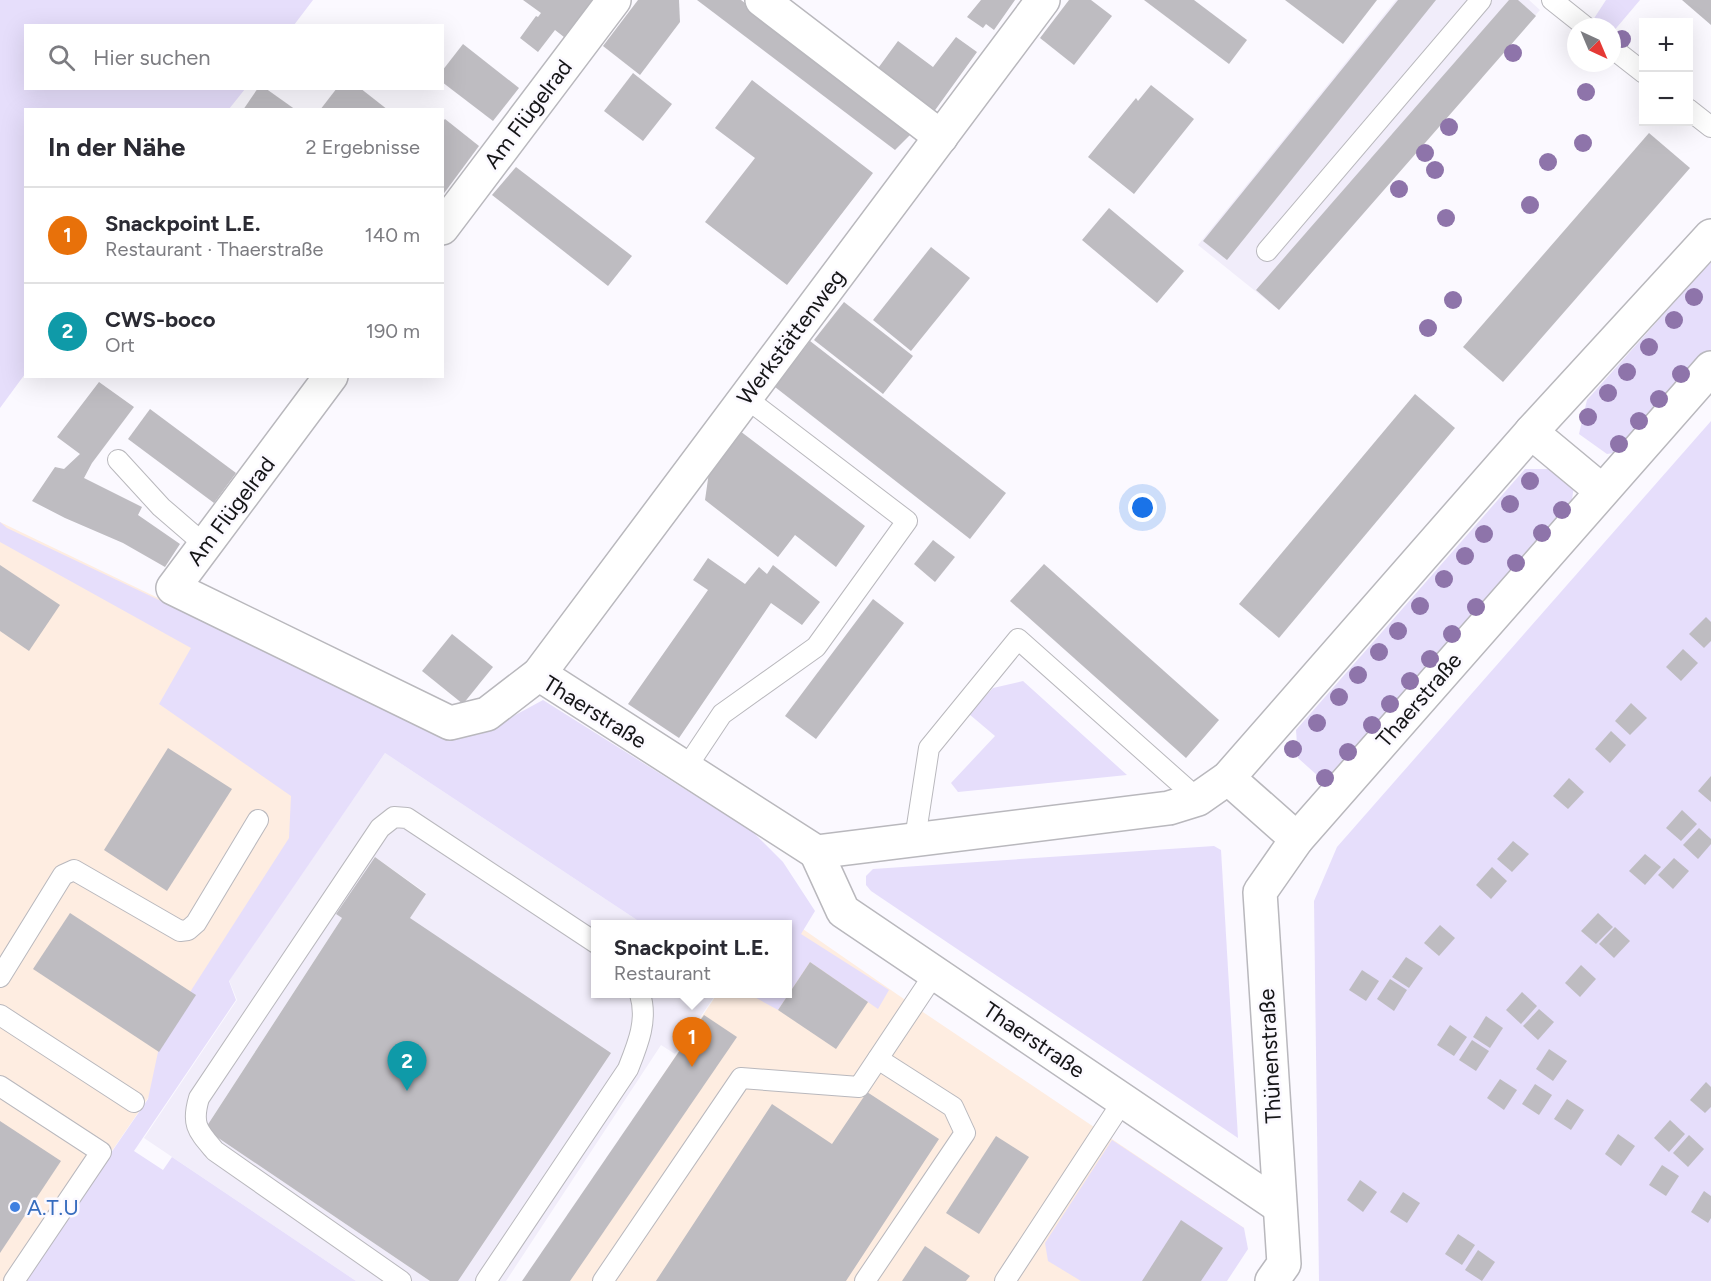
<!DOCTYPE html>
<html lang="de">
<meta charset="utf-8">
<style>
body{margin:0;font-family:Figtree,sans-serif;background:#f7f7f7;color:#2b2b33}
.controls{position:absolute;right:18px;top:18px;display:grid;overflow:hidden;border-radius:0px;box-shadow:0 6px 24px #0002}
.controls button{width:54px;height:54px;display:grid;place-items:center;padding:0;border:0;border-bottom:2px solid #e1e1e2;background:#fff;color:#2b2b33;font:30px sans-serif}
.compass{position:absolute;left:1567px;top:18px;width:54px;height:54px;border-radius:50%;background:#fff;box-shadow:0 6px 24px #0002;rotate:136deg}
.you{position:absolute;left:1143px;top:508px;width:21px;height:21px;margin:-15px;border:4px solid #fff;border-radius:50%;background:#1a73e8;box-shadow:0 0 0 9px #1a73e833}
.badge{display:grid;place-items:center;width:39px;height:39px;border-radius:50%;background:#d93025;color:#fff;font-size:20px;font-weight:700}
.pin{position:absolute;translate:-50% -50px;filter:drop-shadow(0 2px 3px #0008)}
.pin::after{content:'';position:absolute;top:32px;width:21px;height:18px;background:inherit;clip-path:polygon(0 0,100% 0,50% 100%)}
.popup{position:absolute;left:591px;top:920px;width:201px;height:78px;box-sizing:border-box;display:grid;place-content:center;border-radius:0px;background:#fff;filter:drop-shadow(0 2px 4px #0005);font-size:20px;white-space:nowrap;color:#7c7c81}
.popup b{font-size:22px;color:#2b2b33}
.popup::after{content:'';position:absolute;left:50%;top:100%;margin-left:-12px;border:12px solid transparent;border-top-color:#fff}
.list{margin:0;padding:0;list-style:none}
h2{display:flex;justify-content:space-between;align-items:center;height:78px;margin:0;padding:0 24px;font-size:26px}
h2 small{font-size:20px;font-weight:400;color:#7c7c81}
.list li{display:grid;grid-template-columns:39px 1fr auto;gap:18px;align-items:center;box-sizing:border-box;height:96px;padding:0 24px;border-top:2px solid #e1e1e2}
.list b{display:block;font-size:22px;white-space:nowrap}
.list p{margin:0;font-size:20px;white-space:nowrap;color:#7c7c81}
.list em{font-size:20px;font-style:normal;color:#7c7c81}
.icon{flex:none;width:33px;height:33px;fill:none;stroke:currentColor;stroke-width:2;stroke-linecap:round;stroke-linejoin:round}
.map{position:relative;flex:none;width:1711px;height:1281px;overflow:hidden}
.search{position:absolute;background:#fff;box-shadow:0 6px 24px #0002;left:24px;top:24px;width:420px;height:66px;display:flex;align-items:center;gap:15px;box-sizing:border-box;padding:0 21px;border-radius:0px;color:#7c7c81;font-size:22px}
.panel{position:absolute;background:#fff;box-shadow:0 6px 24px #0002;left:24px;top:108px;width:420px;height:270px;border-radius:0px}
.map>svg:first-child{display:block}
.commercial{fill:#feede1}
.built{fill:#f1edfa}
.green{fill:#e6defb}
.building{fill:#bebcc1}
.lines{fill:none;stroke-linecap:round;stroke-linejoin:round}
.service-casing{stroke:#b9b8bd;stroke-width:22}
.minor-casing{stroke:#b9b8bd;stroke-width:36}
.service{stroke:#fff;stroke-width:20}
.minor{stroke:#fff;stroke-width:33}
.tree{fill:#8e74aa}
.shop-dot{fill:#3f7fe0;stroke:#fbf9ff;stroke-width:2}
.labels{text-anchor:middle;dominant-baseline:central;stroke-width:5;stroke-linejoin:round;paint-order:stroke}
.street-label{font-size:22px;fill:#151517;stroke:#fbf9ff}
.shop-label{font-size:22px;fill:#366cbe;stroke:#fbf9ff;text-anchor:start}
</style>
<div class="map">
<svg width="1711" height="1281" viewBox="0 0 1711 1281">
<rect width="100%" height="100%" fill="#fbf9ff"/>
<g class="commercial">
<polygon points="0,522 408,718 23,1281 0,1281"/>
<polygon points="774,909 914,1006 1244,1228 1226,1281 526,1281 717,994 788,994 788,924"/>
</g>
<g class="built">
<polygon points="1396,0 1529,0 1540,10 1279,310 1198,245"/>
<polygon points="385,753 643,924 596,924 596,994 716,994 675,1054 661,1045 506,1281 458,1281 410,918 426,893 375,857 336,914 342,918 205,1129 430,1281 356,1281 144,1138 237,1000 229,980"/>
</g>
<g class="green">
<polygon points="0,0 313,0 294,25 26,26 26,88 245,89 229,109 26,110 25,374 0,408"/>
<polygon points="1606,0 1640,0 1612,33 1612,27 1602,27 1593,20"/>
<polygon points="1711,261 1711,355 1627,451 1607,454 1579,434 1587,400"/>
<polygon points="1711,421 1711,1281 1319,1281 1314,901 1337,847"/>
<polygon points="1525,469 1555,469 1574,486 1570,513 1341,772 1318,776 1298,758 1296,730"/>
<polygon points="0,522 7,528 450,738 480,734 543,700 753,832 783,862 815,911 801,934 889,990 878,1009 810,962 778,1010 749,994 788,994 788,924 643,924 385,753 229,981 236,1000 134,1151 163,1170 172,1157 356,1281 23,1281 148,1099 158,1052 192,989 289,838 291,796 159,704 191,648 0,542"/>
<polygon points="1023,681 1127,775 958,792 951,783 995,736 969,714 993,688"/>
<polygon points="1214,846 1221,850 1238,1138 871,891 866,885 866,876 873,869"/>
<polygon points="1112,1140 1244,1228 1248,1249 1227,1281 1081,1281 1048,1261 1045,1243"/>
</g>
<g class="building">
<polygon points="523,0 593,0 564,37 555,30 538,52 520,38 536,16 538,17 541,13"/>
<polygon points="638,0 679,0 680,22 640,75 603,46"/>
<polygon points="697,0 741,0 914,131 895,150"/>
<polygon points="981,0 1015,0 994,30 986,24 983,28 967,17"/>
<polygon points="1069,0 1091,0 1112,16 1074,65 1040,38"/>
<polygon points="1144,0 1194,0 1247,40 1229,64"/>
<polygon points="1285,0 1377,0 1343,44"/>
<polygon points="1398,0 1436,0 1227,260 1203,241"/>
<polygon points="1509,0 1518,0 1536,16 1279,310 1256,290"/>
<polygon points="1682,0 1711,0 1711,25"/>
<polygon points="956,37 977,52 933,113 876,71 898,41 933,67"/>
<polygon points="463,44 519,88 493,121 442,82 442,71"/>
<polygon points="633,73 672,104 643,141 604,111"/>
<polygon points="752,80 873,173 787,285 705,222 755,158 715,128"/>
<polygon points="1151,85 1194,119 1134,194 1088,157 1136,98 1138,101"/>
<polygon points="258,88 265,88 296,110 243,110"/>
<polygon points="337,88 360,88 388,110 320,110"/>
<polygon points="445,119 479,146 442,196 442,122"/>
<polygon points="1649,133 1690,168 1503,382 1463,347"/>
<polygon points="516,167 632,256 608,286 492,195"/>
<polygon points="1109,208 1184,271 1157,303 1082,240"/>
<polygon points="931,247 970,278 911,351 873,320"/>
<polygon points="844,302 913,356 883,394 814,340"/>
<polygon points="810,341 1006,493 970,539 775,387"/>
<polygon points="99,382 134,407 92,463 84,478 142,507 138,515 180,544 165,567 123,543 65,518 32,501 55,467 64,469 80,454 57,437"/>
<polygon points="1415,394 1455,428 1279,638 1239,604"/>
<polygon points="150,409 236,473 214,503 128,439"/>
<polygon points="740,431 865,526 836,567 795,535 778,557 705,500 709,472"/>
<polygon points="933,540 955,557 935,582 914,564"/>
<polygon points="708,558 745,584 759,567 767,574 773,565 820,602 802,625 771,603 679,738 628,704 708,590 693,580"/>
<polygon points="1044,564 1219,720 1186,758 1010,601"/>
<polygon points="0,565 60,605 29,651 0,631"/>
<polygon points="873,599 904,623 816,739 785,716"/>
<polygon points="1706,617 1711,622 1711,641 1704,648 1689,634"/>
<polygon points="452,634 493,667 463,704 422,671"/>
<polygon points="1683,649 1698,663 1681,681 1666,667"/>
<polygon points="1631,703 1647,718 1630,735 1615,721"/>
<polygon points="1611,731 1626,745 1610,763 1595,749"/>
<polygon points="168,748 232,789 167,891 104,850"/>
<polygon points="1711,776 1711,802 1698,791"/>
<polygon points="1569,778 1584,792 1568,809 1553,796"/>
<polygon points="1682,810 1697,824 1681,841 1666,828"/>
<polygon points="1699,828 1711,839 1711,844 1698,859 1683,845"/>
<polygon points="1513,841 1529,854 1512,872 1497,859"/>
<polygon points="1645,854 1661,867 1645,885 1629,871"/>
<polygon points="375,857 426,894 410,918 611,1053 458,1281 430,1281 205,1129 342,918 336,914"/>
<polygon points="1674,858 1689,871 1673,889 1658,875"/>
<polygon points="1492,867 1507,881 1491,899 1476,885"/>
<polygon points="70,913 196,995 159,1052 33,969"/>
<polygon points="1598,913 1613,927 1596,944 1581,931"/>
<polygon points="1440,925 1455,938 1439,956 1424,943"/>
<polygon points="1615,927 1630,941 1614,958 1599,944"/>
<polygon points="1406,957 1423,968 1409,988 1392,977"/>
<polygon points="810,962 868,1002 836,1049 778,1010"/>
<polygon points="1581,965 1596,979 1580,997 1565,983"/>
<polygon points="1362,970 1379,981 1366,1001 1349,990"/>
<polygon points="1390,979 1407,990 1394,1011 1377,999"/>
<polygon points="1522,992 1537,1006 1521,1024 1506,1010"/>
<polygon points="1539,1009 1554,1022 1538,1040 1523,1026"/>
<polygon points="704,1015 737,1037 570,1281 522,1281"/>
<polygon points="1486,1016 1503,1028 1490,1048 1473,1037"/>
<polygon points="1450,1025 1467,1037 1454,1056 1437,1045"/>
<polygon points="1472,1040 1489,1051 1476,1071 1459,1060"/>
<polygon points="1549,1049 1567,1061 1553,1081 1536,1069"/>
<polygon points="1500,1079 1517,1090 1504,1110 1487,1098"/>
<polygon points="1706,1082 1711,1087 1711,1107 1705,1113 1690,1100"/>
<polygon points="1535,1084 1552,1095 1539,1115 1522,1104"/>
<polygon points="867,1092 939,1139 846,1281 656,1281 772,1104 832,1144"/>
<polygon points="1567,1099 1584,1110 1571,1130 1554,1119"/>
<polygon points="1670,1120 1685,1134 1669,1152 1654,1138"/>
<polygon points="0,1121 61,1161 0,1253"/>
<polygon points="1618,1134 1635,1146 1621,1166 1605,1154"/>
<polygon points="1689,1135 1704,1149 1688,1167 1673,1153"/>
<polygon points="996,1136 1029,1157 979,1234 946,1213"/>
<polygon points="1662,1165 1679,1176 1666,1196 1649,1185"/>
<polygon points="1360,1180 1377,1192 1363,1212 1347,1200"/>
<polygon points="1704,1191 1711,1196 1711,1218 1708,1223 1691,1212"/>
<polygon points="1403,1192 1420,1203 1407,1223 1390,1212"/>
<polygon points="1181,1220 1223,1248 1201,1281 1142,1281"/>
<polygon points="1458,1234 1475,1245 1462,1265 1445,1254"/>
<polygon points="925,1246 970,1276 966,1281 902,1281"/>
<polygon points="1478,1250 1495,1262 1482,1281 1465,1270"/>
</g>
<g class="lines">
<defs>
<g id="service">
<polyline points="1552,0 1586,27"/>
<polyline points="1612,48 1644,73"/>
<polyline points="1688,109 1711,127"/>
<polyline points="1267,251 1481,0"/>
<polyline points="118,460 161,507 205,545"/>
<polyline points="686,768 722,714 816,647 907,521 746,398"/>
<polyline points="915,839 929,748 1018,639 1198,799"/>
<polyline points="0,977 63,875 74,870 180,931 188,930 196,923 258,820"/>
<polyline points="0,1015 134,1102"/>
<polyline points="0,1086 101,1152 14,1281"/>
<path d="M401,1281L215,1151C198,1131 191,1125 199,1098L380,828L394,817L407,818L596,943"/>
<path d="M486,1281L628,1069C638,1044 648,1020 640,994"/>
<polyline points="603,1281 741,1078 859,1087 935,973"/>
<polyline points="865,1281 965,1133 953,1107 878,1059"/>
<polyline points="1005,1281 1123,1101"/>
</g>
<g id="minor">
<polyline points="762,0 941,137"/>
<polyline points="442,228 614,0"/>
<polyline points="331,376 173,588 450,723 487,714 539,674 1043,0"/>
<polyline points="1531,432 1602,491"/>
<polyline points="539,674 816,852 1169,808 1198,799 1228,778 1531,432 1711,236"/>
<polyline points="1228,778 1297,839"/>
<polyline points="816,852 843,911 1279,1206"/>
<polyline points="1272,1281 1284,1264 1260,892 1297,839 1711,368"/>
</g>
</defs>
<use href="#service" class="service-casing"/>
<use href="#minor" class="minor-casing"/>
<use href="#service" class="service"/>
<use href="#minor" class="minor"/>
</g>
<g class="tree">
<circle cx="1622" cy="39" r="9"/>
<circle cx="1513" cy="53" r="9"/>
<circle cx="1586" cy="92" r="9"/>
<circle cx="1449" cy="127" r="9"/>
<circle cx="1583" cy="143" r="9"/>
<circle cx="1425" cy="153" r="9"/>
<circle cx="1548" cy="162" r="9"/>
<circle cx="1435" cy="170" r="9"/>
<circle cx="1399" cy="189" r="9"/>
<circle cx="1530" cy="205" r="9"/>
<circle cx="1446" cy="218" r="9"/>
<circle cx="1694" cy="297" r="9"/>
<circle cx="1453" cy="300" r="9"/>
<circle cx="1674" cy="320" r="9"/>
<circle cx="1428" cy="328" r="9"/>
<circle cx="1649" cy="347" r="9"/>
<circle cx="1627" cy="372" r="9"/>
<circle cx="1681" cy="374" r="9"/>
<circle cx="1608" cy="393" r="9"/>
<circle cx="1659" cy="399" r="9"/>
<circle cx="1588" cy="417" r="9"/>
<circle cx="1639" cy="421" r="9"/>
<circle cx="1619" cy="444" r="9"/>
<circle cx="1530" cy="481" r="9"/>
<circle cx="1510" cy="504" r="9"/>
<circle cx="1562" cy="510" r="9"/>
<circle cx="1542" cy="533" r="9"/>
<circle cx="1484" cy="534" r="9"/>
<circle cx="1465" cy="556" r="9"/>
<circle cx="1516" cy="563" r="9"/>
<circle cx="1444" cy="579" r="9"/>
<circle cx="1420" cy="606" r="9"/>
<circle cx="1476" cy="607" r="9"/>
<circle cx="1398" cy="631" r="9"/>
<circle cx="1452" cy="634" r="9"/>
<circle cx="1379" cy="652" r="9"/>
<circle cx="1430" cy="659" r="9"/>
<circle cx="1358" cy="675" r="9"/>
<circle cx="1410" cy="681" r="9"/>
<circle cx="1339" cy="697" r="9"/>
<circle cx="1390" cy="704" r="9"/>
<circle cx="1317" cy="723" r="9"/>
<circle cx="1372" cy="725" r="9"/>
<circle cx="1293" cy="749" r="9"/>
<circle cx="1348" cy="752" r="9"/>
<circle cx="1325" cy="778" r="9"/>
</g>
<circle class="shop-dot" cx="15" cy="1207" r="6"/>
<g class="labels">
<g class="street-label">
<text transform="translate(528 114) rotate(-53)">Am Flügelrad</text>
<text transform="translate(791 337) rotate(-53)">Werkstättenweg</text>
<text transform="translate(231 511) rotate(-53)">Am Flügelrad</text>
<text transform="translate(1419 700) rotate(-49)">Thaerstraße</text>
<text transform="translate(595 712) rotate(32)">Thaerstraße</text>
<text transform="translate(1034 1040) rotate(34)">Thaerstraße</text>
<text transform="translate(1270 1056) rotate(-93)">Thünenstraße</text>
</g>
<g class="shop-label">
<text x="27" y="1207">A.T.U</text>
</g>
</g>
</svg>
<div class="controls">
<button>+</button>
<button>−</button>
</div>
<svg class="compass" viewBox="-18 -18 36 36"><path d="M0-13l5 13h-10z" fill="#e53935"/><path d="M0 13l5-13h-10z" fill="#7c7c81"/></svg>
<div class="you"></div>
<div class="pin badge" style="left:692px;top:1067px;background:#e8710a">1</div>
<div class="popup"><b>Snackpoint L.E.</b>Restaurant</div>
<div class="pin badge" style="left:407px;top:1091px;background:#0f9aa8">2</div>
<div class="search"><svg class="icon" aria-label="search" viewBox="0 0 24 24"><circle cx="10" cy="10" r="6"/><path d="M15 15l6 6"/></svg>Hier suchen</div>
<section class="panel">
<h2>In der Nähe<small>2 Ergebnisse</small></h2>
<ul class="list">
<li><span class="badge" style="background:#e8710a">1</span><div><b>Snackpoint L.E.</b><p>Restaurant · Thaerstraße</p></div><em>140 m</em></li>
<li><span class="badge" style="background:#0f9aa8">2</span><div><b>CWS-boco</b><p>Ort</p></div><em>190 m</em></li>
</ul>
</section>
</div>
